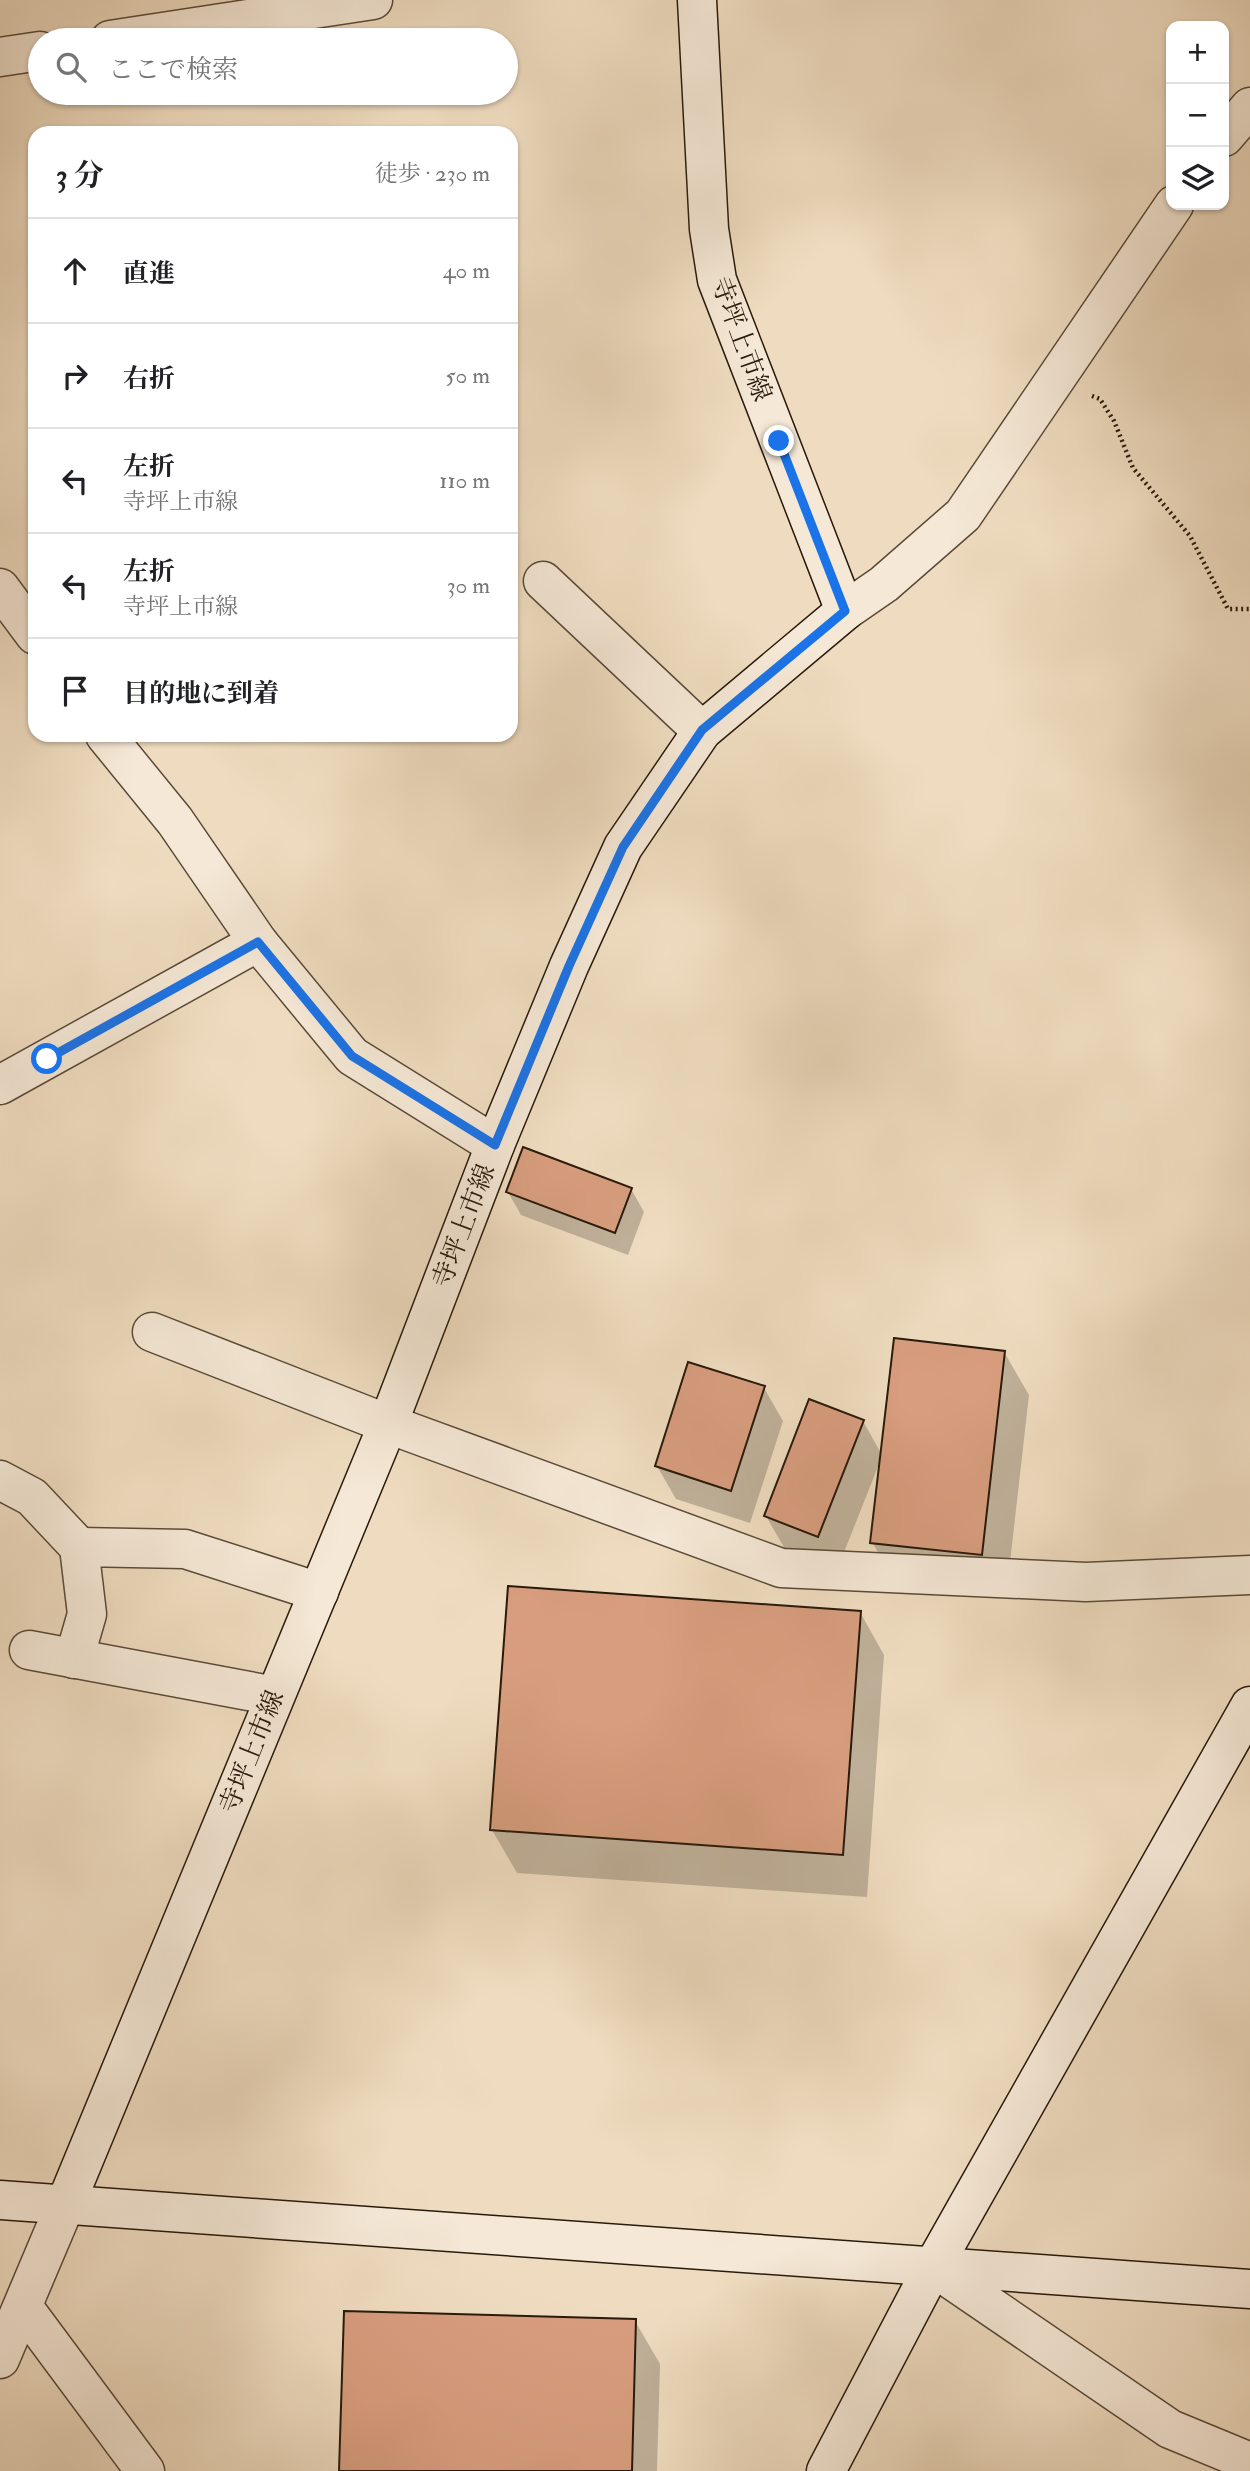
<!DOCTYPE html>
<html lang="ja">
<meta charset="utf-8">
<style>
body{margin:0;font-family:"IM FELL Double Pica","Noto Serif JP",serif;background:#f6f6f6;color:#202124}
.controls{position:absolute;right:21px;top:21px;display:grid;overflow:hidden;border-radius:14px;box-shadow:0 2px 5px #0004}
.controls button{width:63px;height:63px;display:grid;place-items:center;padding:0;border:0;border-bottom:2px solid #e0e0e0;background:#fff;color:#202124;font:35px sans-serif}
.stop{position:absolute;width:21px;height:21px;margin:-16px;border:5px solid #1a73e8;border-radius:50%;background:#fff}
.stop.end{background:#1a73e8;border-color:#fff;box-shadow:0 2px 7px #0008}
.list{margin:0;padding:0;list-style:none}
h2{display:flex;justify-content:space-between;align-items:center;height:91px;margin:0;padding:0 28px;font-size:30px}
h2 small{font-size:23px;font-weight:400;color:#757577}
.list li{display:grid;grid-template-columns:46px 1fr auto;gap:21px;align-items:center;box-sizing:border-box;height:105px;padding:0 28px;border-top:2px solid #e0e0e0}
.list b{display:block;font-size:26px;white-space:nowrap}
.list p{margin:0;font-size:23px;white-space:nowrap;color:#757577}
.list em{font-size:23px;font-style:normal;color:#757577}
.icon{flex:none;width:38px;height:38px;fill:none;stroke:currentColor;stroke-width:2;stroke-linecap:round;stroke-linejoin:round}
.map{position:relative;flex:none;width:1250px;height:2471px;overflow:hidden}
.search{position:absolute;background:#fff;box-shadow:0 2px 5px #0004;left:28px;top:28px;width:490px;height:77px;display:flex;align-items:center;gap:18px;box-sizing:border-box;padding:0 24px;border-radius:38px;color:#757577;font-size:26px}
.panel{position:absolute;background:#fff;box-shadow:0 2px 5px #0004;left:28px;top:126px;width:490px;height:616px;border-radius:21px}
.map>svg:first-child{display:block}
.shadow{fill:#0003}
.building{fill:#d79d7e;stroke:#291a0b;stroke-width:2}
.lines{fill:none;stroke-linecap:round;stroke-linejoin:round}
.street-casing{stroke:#5a4a38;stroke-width:41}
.secondary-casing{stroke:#291a0b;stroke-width:41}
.path{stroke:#291a0b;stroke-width:4.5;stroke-dasharray:2 3.5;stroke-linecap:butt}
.street{stroke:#f5e8d6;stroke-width:38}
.secondary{stroke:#f5e8d6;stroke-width:38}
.route{stroke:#1a73e8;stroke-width:9}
.labels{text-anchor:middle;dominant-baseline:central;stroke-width:5;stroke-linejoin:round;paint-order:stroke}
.street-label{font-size:26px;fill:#291a0b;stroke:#f5e8d6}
</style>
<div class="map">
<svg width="1250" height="2471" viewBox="0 0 1250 2471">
<rect width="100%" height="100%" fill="#efdcc0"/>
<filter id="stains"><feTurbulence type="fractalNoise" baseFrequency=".00286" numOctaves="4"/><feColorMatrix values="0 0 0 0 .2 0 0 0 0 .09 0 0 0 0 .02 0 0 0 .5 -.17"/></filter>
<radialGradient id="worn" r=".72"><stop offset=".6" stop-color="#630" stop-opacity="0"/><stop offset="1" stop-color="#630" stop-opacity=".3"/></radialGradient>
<g class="shadow">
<polygon points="631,1189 644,1212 628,1255 521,1215 508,1192"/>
<polygon points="1004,1352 1029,1395 1006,1598 897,1585 872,1542 881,1459 837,1570 785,1549 766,1516 863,1421 882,1455"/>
<polygon points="764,1388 783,1421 750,1523 676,1499 657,1466"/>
<polygon points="860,1612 884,1655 867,1897 517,1873 492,1830"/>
<polygon points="635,2321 660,2364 657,2471 341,2471"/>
</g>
<g class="building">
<polygon points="523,1147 632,1188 615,1233 506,1192"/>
<polygon points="894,1338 1005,1351 982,1555 870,1543"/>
<polygon points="688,1362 765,1386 731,1491 655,1466"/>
<polygon points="809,1399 864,1420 818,1537 764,1516"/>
<polygon points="508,1586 861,1611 843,1855 490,1830"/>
<polygon points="344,2311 636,2319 632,2471 339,2471"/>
</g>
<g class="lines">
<defs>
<g id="street">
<polyline points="110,40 373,0"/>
<polyline points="0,57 40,51"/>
<polyline points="1224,137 1250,107"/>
<polyline points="543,581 702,731"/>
<polyline points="0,588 35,635"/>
<polyline points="845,611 884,584 963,515 1174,205"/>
<polyline points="105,735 175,821 258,942 352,1056 495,1145"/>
<polyline points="0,1085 258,942"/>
<polyline points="152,1332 388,1424 781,1568 1086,1582 1250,1575"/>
<polyline points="0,1480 32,1497 79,1547"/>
<polyline points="29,1650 275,1696"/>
<polyline points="74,1659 87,1614 79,1547 185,1549 319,1592"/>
<polyline points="933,2267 1170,2429 1250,2462"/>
<polyline points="24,2308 145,2471"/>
<polyline points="0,2359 66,2203"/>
</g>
<g id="secondary">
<polyline points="0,2200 1250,2289"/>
<polyline points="66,2203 388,1424 495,1145 569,966 623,847 702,731 845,611 717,280 709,229 697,0"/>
<polyline points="826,2471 933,2267 1250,1706"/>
</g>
</defs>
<use href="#street" class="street-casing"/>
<use href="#secondary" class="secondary-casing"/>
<polyline class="path" points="1092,396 1100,399 1114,421 1133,468 1190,536 1228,609 1250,609"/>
<use href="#street" class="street"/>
<use href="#secondary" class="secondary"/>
</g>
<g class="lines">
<polyline class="route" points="47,1059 258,942 352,1056 495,1145 569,966 623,847 702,730 845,611 779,441"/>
</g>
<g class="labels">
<g class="street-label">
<text transform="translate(741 339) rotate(70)">寺坪上市線</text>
<text transform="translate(464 1226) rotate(-69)">寺坪上市線</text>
<text transform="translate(252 1752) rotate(-68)">寺坪上市線</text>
</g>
</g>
<rect width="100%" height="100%" filter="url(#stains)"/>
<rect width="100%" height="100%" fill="url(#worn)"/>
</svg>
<div class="controls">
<button>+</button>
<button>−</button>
<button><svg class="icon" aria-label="layers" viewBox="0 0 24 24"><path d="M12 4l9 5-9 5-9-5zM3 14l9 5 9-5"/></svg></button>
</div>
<div class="stop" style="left:47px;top:1059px"></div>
<div class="stop end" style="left:779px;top:441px"></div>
<div class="search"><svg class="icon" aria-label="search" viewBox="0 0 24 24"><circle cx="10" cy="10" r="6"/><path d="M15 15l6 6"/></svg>ここで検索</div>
<section class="panel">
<h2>3 分<small>徒歩 · 230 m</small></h2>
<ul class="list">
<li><svg class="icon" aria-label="ahead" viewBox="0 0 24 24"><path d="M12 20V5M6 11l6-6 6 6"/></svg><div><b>直進</b></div><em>40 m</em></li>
<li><svg class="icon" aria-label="right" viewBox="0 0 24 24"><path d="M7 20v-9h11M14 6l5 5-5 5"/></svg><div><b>右折</b></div><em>50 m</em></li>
<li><svg class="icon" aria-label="left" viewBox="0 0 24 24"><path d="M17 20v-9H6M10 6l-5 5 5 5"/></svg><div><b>左折</b><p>寺坪上市線</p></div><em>110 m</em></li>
<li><svg class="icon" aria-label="left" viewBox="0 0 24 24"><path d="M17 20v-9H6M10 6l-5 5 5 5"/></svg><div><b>左折</b><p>寺坪上市線</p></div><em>30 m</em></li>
<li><svg class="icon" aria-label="arrive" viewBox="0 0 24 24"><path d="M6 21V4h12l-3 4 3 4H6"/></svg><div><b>目的地に到着</b></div></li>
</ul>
</section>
</div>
